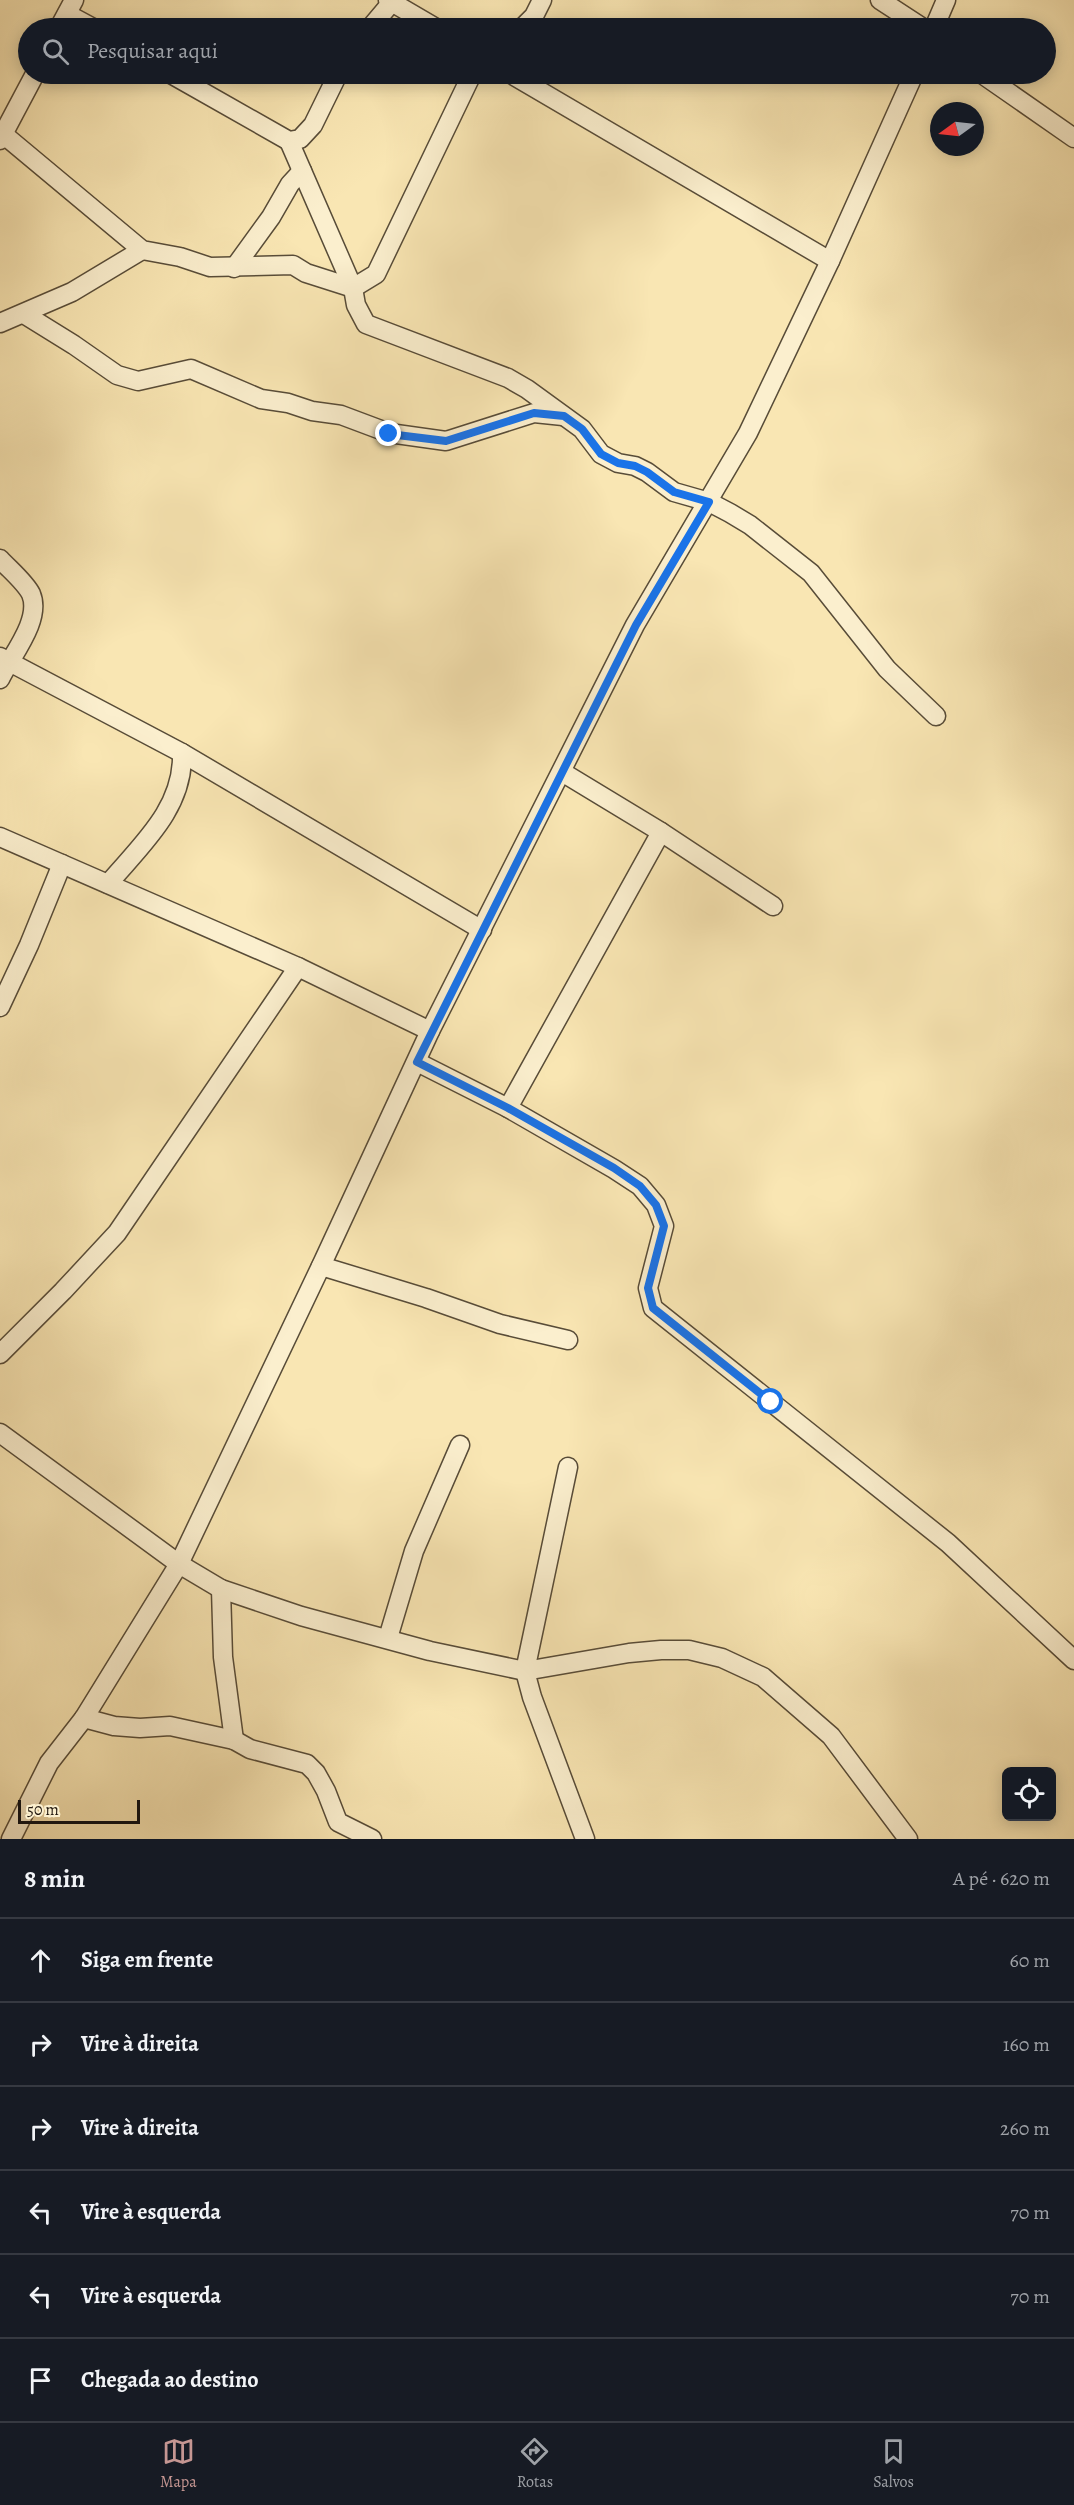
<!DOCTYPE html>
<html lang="pt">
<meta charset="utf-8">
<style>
body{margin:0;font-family:Alegreya,serif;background:#242831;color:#f1f3f6}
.controls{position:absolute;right:18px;bottom:18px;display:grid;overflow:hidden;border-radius:9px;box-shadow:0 3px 15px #0003}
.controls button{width:54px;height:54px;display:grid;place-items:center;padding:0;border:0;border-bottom:2px solid #363941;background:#171b24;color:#f1f3f6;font:30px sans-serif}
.compass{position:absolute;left:930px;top:102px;width:54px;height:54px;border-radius:50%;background:#171b24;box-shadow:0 3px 15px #0003;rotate:255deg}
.scale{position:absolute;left:18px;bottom:15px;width:122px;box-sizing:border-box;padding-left:6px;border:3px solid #22180f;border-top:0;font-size:16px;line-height:21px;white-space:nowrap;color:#22180f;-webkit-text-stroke:4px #fbefce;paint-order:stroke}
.stop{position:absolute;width:18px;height:18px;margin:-14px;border:4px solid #1a73e8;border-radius:50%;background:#fff}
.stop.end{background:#1a73e8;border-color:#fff;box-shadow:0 2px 6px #0008}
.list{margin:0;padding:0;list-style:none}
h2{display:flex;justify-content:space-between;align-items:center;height:78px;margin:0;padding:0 24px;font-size:26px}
h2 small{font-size:20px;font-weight:400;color:#9ea1a6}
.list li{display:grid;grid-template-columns:39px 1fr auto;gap:18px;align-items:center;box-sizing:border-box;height:84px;padding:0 24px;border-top:2px solid #363941}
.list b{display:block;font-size:22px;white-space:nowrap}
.list em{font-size:20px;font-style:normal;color:#9ea1a6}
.icon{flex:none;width:33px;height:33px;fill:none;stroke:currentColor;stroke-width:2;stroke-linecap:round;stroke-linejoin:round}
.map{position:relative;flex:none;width:1074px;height:1839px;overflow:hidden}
.search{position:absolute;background:#171b24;box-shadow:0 3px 15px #0003;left:18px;right:18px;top:18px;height:66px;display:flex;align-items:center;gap:15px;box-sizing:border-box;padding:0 21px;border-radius:33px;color:#9ea1a6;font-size:22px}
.sheet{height:582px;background:#171b24}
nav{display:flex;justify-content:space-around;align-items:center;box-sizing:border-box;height:84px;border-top:2px solid #363941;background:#171b24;font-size:16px;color:#9ea1a6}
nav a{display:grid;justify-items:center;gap:3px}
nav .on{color:#c59692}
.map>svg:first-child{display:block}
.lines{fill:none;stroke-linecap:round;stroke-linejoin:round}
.minor-casing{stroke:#584c38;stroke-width:21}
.minor{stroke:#fbefce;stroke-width:18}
.route{stroke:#1a73e8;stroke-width:8}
</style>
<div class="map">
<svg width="1074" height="1839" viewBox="0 0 1074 1839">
<rect width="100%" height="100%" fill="#f9e6b3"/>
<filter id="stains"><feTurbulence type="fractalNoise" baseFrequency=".00333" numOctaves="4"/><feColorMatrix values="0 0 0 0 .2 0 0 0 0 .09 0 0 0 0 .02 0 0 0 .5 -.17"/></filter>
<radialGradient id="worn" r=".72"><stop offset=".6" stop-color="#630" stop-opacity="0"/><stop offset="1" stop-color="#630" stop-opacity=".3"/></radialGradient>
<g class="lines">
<defs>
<g id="minor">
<polyline points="388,0 436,28"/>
<polyline points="880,0 923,28"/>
<polyline points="67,14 93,28"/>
<polyline points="59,28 74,0"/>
<polyline points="370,28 392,2"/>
<polyline points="522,28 534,16 542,0"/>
<polyline points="934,28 946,0"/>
<polyline points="171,74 289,141 300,139 313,125 338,74"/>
<polyline points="511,74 830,261"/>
<polyline points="982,74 1074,138"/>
<polyline points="3,134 142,250 180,257 210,267 293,265 306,273 353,288 376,274 472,74"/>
<polyline points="0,140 35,74"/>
<polyline points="289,141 353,288 356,305 366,324 508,378 527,389 582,429 601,454 618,463 635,466 647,472 674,492 709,502 730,513 750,525 811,573 887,669 936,716"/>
<polyline points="234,268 271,217 290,184 302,171"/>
<polyline points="24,314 74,345 117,375 138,381 191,369 261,399 288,403 312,411 341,415 389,433 446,441 534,413 563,416"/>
<polyline points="0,323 72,292 142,250"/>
<path d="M0,559C9,569 25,582 31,594C42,620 11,656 0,679"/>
<polyline points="0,657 182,753 482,930"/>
<polyline points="562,772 661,832 773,906"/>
<polyline points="0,837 298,967 430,1031"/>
<path d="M108,884C141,845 184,808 182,753"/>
<polyline points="0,1007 29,945 62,864"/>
<polyline points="417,1062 508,1108 614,1169 640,1186 656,1205 664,1226 648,1288 653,1308 948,1543 1074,1660"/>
<polyline points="508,1108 661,832"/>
<polyline points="321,1266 426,1298 500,1324 568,1340"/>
<polyline points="0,1354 63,1291 117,1233 298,967"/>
<polyline points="0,1433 179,1564 221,1589 301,1616 430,1651 525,1671 629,1653 661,1650 689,1650 722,1658 763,1677 831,1736 908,1839"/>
<polyline points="568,1467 525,1671 532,1697 585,1839"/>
<polyline points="221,1589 223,1657 234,1740"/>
<polyline points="388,1638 414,1551 460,1445"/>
<polyline points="84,1718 114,1726 140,1728 170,1726 234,1740 250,1749 307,1764 316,1773 326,1791 338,1822 372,1839"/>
<polyline points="11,1839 49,1763 84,1718 179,1564 321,1266 430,1031 635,625 748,433 830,261 914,74"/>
</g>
</defs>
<use href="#minor" class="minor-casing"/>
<use href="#minor" class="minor"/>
</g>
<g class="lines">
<polyline class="route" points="389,434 446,441 534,413 564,416 582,429 601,454 618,463 635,466 647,472 674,492 709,502 636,625 417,1062 508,1108 614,1168 640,1186 656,1205 664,1226 648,1288 653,1308 771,1402"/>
</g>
<rect width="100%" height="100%" filter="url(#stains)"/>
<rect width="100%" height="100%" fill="url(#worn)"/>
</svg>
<div class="controls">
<button><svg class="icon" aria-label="locate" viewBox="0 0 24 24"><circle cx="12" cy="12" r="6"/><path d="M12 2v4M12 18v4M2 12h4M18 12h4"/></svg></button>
</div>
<svg class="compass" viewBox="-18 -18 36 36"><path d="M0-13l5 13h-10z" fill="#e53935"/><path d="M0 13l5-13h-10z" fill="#9ea1a6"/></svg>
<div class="scale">50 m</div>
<div class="stop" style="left:771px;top:1402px"></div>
<div class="stop end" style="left:389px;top:434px"></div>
<div class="search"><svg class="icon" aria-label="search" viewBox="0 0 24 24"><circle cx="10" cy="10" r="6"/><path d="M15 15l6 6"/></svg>Pesquisar aqui</div>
</div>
<section class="sheet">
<h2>8 min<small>A pé · 620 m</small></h2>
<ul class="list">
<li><svg class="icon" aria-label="ahead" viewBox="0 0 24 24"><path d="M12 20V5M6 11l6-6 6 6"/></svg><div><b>Siga em frente</b></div><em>60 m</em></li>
<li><svg class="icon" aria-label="right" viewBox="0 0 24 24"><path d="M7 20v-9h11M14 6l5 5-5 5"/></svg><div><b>Vire à direita</b></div><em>160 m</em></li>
<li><svg class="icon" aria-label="right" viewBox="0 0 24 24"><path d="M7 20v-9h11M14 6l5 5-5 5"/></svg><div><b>Vire à direita</b></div><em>260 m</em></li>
<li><svg class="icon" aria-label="left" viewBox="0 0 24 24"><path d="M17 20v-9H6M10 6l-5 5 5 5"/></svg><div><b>Vire à esquerda</b></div><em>70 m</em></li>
<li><svg class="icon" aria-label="left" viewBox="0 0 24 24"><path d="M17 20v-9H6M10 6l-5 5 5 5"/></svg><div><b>Vire à esquerda</b></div><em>70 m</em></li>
<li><svg class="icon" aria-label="arrive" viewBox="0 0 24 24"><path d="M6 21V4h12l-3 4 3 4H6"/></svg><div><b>Chegada ao destino</b></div></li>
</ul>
</section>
<nav>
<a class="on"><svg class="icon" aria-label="map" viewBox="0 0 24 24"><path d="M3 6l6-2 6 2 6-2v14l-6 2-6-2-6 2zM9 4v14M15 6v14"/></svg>Mapa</a>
<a><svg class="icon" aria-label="directions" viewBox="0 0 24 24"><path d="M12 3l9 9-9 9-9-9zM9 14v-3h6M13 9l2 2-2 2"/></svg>Rotas</a>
<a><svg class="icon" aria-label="saved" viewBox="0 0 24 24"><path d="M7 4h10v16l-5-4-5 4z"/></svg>Salvos</a>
</nav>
